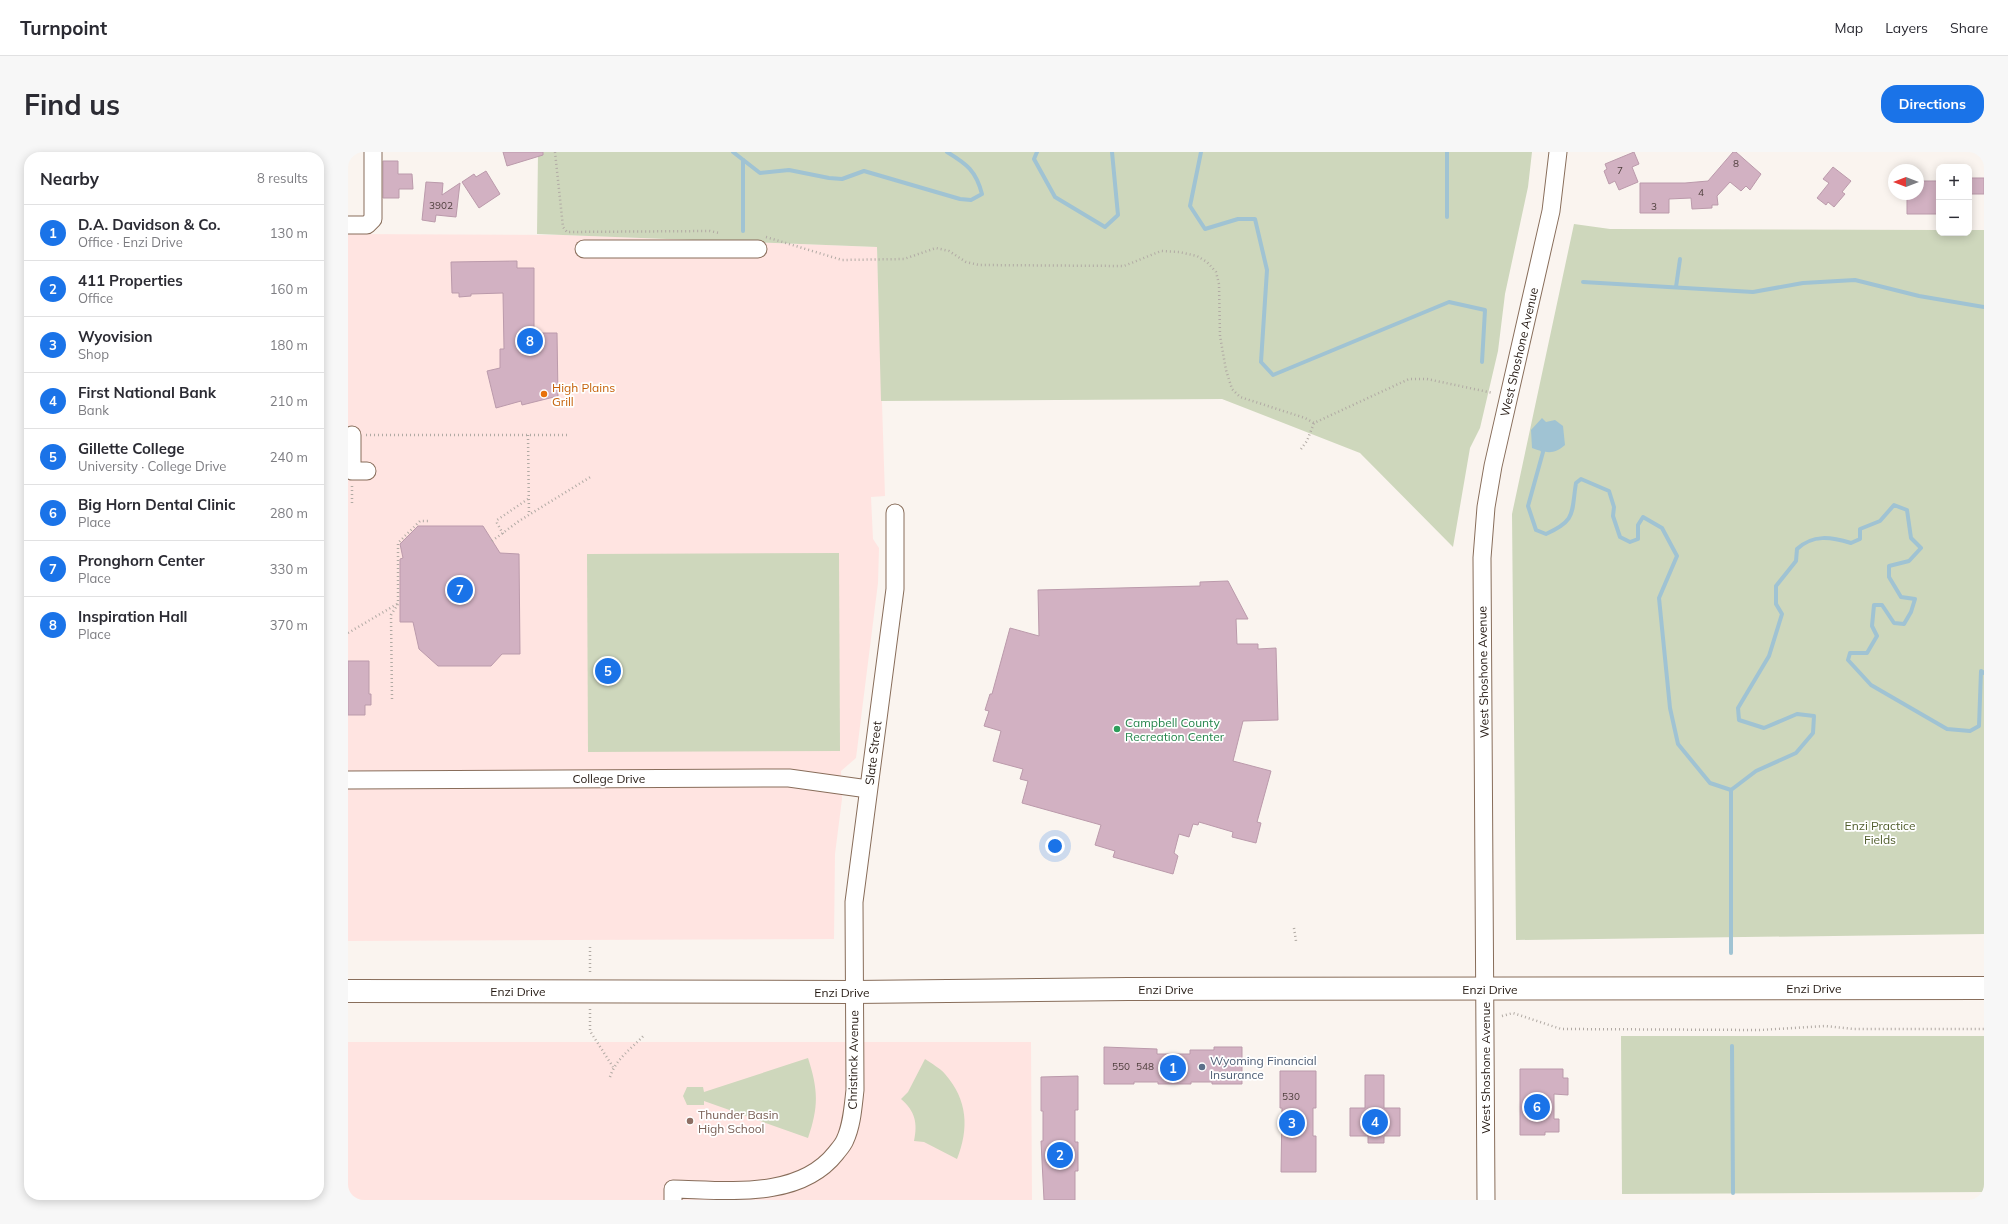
<!DOCTYPE html>
<meta charset="utf-8">
<style>
body{margin:0;font-family:Mulish,sans-serif;background:#f7f7f7;color:#2b2b33}
.controls{position:absolute;right:12px;top:12px;display:grid;overflow:hidden;border-radius:8px;box-shadow:0 2px 10px #0003}
.controls button{width:36px;height:36px;display:grid;place-items:center;padding:0;border:0;border-bottom:1px solid #e1e1e2;background:#fff;color:#2b2b33;font:20px sans-serif}
.compass{position:absolute;left:1540px;top:12px;width:36px;height:36px;border-radius:50%;background:#fff;box-shadow:0 2px 10px #0003;rotate:270deg}
.you{position:absolute;left:707px;top:694px;width:14px;height:14px;margin:-10px;border:3px solid #fff;border-radius:50%;background:#1a73e8;box-shadow:0 0 0 6px #1a73e833}
.badge{display:grid;place-items:center;width:26px;height:26px;border-radius:50%;background:#1a73e8;color:#fff;font-size:13px;font-weight:700}
.pin{position:absolute;translate:-50% -50%;border:2px solid #fff;box-shadow:0 1px 4px #0006}
.list{margin:0;padding:0;list-style:none}
h2{display:flex;justify-content:space-between;align-items:center;height:52px;margin:0;padding:0 16px;font-size:17px}
h2 small{font-size:13px;font-weight:400;color:#7c7c81}
.list li{display:grid;grid-template-columns:26px 1fr auto;gap:12px;align-items:center;box-sizing:border-box;height:56px;padding:0 16px;border-top:1px solid #e1e1e2}
.list b{display:block;font-size:15px;white-space:nowrap}
.list p{margin:0;font-size:13px;white-space:nowrap;color:#7c7c81}
.list em{font-size:13px;font-style:normal;color:#7c7c81}
.map{position:relative;flex:none;width:1636px;height:1048px;overflow:hidden;border-radius:16px}
header{display:flex;align-items:center;gap:24px;box-sizing:border-box;height:56px;padding:0 20px;background:#fff;border-bottom:1px solid #e1e1e2}
header strong{font-size:19px}
nav{display:flex;gap:22px;margin-inline-start:auto;font-size:14px}
.intro{display:flex;align-items:center;justify-content:space-between;box-sizing:border-box;height:96px;padding:0 24px}
h1{margin:0;font-size:28px}
.button{padding:10px 18px;border-radius:16px;background:#1a73e8;color:#fff;font-size:14px;font-weight:700}
main{display:flex;gap:24px;padding:0 24px}
aside{flex:1;background:#fff;border-radius:16px;box-shadow:0 2px 10px #0003}
.map>svg:first-child{display:block}
.education{fill:#ffe4e1}
.green{fill:#ced7bc}
.water{fill:#a0c3d3}
.lines{fill:none;stroke-linecap:round;stroke-linejoin:round}
.stream{stroke:#a0c3d3;stroke-width:4}
.building{fill:#d2b1c2;stroke:#bb9aab}
.minor-casing{stroke:#886d5a;stroke-width:19}
.major-casing{stroke:#886d5a;stroke-width:24}
.path{stroke:#b1aaa4;stroke-width:2.5;stroke-dasharray:1 3;stroke-linecap:butt}
.minor{stroke:#fff;stroke-width:17}
.major{stroke:#fff;stroke-width:22}
.food-dot{fill:#e8710a;stroke:#fff;stroke-width:1.5}
.leisure-dot{fill:#2e9e5b;stroke:#fff;stroke-width:1.5}
.service-dot{fill:#5c6f8a;stroke:#fff;stroke-width:1.5}
.education-dot{fill:#8d6e63;stroke:#fff;stroke-width:1.5}
.labels{text-anchor:middle;dominant-baseline:central;stroke-width:3.5;stroke-linejoin:round;paint-order:stroke}
.number-label{font-size:10px;fill:#4e3e3c}
.street-label{font-size:12px;fill:#221710;stroke:#fff}
.food-label{font-size:12px;fill:#c56008;stroke:#fff;text-anchor:start}
.leisure-label{font-size:12px;fill:#27864d;stroke:#fff;text-anchor:start}
.park-label{font-size:12px;fill:#505d2c;stroke:#fff}
.service-label{font-size:12px;fill:#4e5e75;stroke:#fff;text-anchor:start}
.education-label{font-size:12px;fill:#785e54;stroke:#fff;text-anchor:start}
</style>
<header>
<strong>Turnpoint</strong>
<nav><a>Map</a><a>Layers</a><a>Share</a></nav>
</header>
<div class="intro"><h1>Find us</h1><a class="button">Directions</a></div>
<main>
<aside>
<h2>Nearby<small>8 results</small></h2>
<ul class="list">
<li><span class="badge">1</span><div><b>D.A. Davidson &amp; Co.</b><p>Office · Enzi Drive</p></div><em>130 m</em></li>
<li><span class="badge">2</span><div><b>411 Properties</b><p>Office</p></div><em>160 m</em></li>
<li><span class="badge">3</span><div><b>Wyovision</b><p>Shop</p></div><em>180 m</em></li>
<li><span class="badge">4</span><div><b>First National Bank</b><p>Bank</p></div><em>210 m</em></li>
<li><span class="badge">5</span><div><b>Gillette College</b><p>University · College Drive</p></div><em>240 m</em></li>
<li><span class="badge">6</span><div><b>Big Horn Dental Clinic</b><p>Place</p></div><em>280 m</em></li>
<li><span class="badge">7</span><div><b>Pronghorn Center</b><p>Place</p></div><em>330 m</em></li>
<li><span class="badge">8</span><div><b>Inspiration Hall</b><p>Place</p></div><em>370 m</em></li>
</ul>
</aside>
<div class="map">
<svg width="1636" height="1048" viewBox="0 0 1636 1048">
<rect width="100%" height="100%" fill="#faf4ef"/>
<g class="education">
<polygon points="0,82 216,83 529,95 537,344 523,345 525,387 531,396 530,431 508,606 493,619 494,647 487,702 486,787 0,789"/>
<polygon points="0,890 683,890 684,1048 0,1048"/>
</g>
<g class="green">
<polygon points="190,0 1184,0 1180,35 1157,142 1150,199 1132,276 1122,296 1105,395 1012,301 874,247 533,249 529,95 189,82"/>
<polygon points="1226,72 1262,77 1591,78 1591,81 1621,81 1621,78 1636,78 1636,782 1168,788 1164,362"/>
<polygon points="491,401 492,599 240,600 239,402"/>
<polygon points="1273,884 1636,884 1636,1040 1274,1042"/>
<path d="M460,906C470,937 471,954 460,986L356,949V953H339L335,944L339,935H355L356,940Z"/>
<path d="M577,907C584,912 592,916 597,922C620,948 621,977 609,1007L576,990L566,989C570,971 567,959 553,947L560,940Z"/>
</g>
<path class="water" d="M1194,266L1198,270L1207,268L1215,274L1217,293C1206,303 1198,301 1184,296L1183,278Z"/>
<g class="lines">
<g class="stream">
<path d="M385,0L412,21L441,18L481,26L494,27L516,19L612,47L623,48L634,42C628,19 619,12 599,0"/>
<polyline points="689,0 686,7 707,45 757,75 770,63 764,0"/>
<polyline points="853,0 842,54 857,77 890,67 907,67 919,118 913,210 925,223 1101,150 1137,158 1134,210"/>
<polyline points="395,8 395,79"/>
<polyline points="1099,65 1099,0"/>
<polyline points="1235,130 1405,140 1455,131 1507,128 1571,144 1636,155"/>
<polyline points="1328,135 1332,107"/>
<path d="M1194,296L1195,300L1180,354L1188,378L1198,382C1229,368 1223,361 1228,331L1233,327L1261,339L1266,355L1265,364L1272,385L1282,390L1290,387V373L1295,365L1314,376L1329,404L1311,446L1322,556L1330,592L1362,631L1383,638L1408,619L1448,601L1465,581L1466,564L1449,562L1416,576L1391,568L1390,556L1421,504L1434,462L1428,452V434L1448,409L1449,397C1465,382 1483,385 1503,391L1512,387V377L1532,369L1546,353L1559,358L1563,386L1573,396L1561,409L1541,414V425L1553,445L1567,447L1563,460L1556,472L1546,471L1534,453H1526L1524,474L1529,484L1519,501H1502L1500,508L1523,533L1599,577L1622,579L1631,574L1633,519L1636,521"/>
<polyline points="1383,801 1383,638"/>
<polyline points="1384,894 1385,1041"/>
</g>
</g>
<g class="building">
<polygon points="155,0 195,0 195,3 159,14"/>
<polygon points="1286,0 1291,12 1284,15 1290,30 1271,38 1267,29 1261,32 1256,19 1259,17 1257,12"/>
<polygon points="1385,0 1388,0 1413,22 1402,38 1398,34 1393,39 1382,30 1369,44 1370,53 1364,53 1364,56 1344,57 1343,46 1321,47 1321,61 1292,61 1292,31 1337,31 1360,29"/>
<polygon points="35,9 50,9 50,22 64,22 65,37 51,37 51,46 35,46"/>
<polygon points="1485,15 1503,29 1494,40 1497,42 1486,55 1480,50 1478,53 1469,46 1481,31 1475,27"/>
<polygon points="138,19 152,42 131,56 114,30 126,22 128,25"/>
<rect x="1621" y="26" width="15" height="16"/>
<polygon points="1571,29 1591,29 1591,62 1559,62 1559,42 1570,42"/>
<polygon points="78,30 95,31 94,43 112,31 108,65 88,63 87,70 74,68"/>
<polygon points="169,109 169,116 186,116 186,181 209,181 210,244 174,253 173,249 148,256 139,219 152,216 152,197 156,197 155,141 123,142 123,144 111,145 111,141 104,141 103,110"/>
<polygon points="70,374 135,374 152,401 171,402 172,502 154,502 143,514 90,514 71,497 65,470 52,470 52,407 55,406 52,392"/>
<polygon points="880,429 900,467 888,467 889,492 910,492 910,497 928,496 930,568 895,569 885,609 923,619 909,670 913,671 908,691 884,685 885,680 851,670 850,673 845,672 841,685 831,682 826,701 830,704 825,722 765,705 767,699 747,693 753,673 674,651 680,629 672,627 675,617 645,609 653,579 636,574 641,559 637,558 642,542 644,542 662,476 691,484 690,438 852,434 852,430"/>
<polygon points="0,509 21,509 21,542 23,542 23,553 17,553 17,563 0,563"/>
<polygon points="756,895 809,897 809,902 842,902 842,898 866,898 866,895 894,895 894,932 864,932 864,930 843,930 843,932 810,932 810,930 786,930 786,932 756,932"/>
<polygon points="1172,917 1215,917 1215,926 1220,926 1220,943 1206,942 1206,967 1211,967 1211,980 1197,980 1197,983 1172,983"/>
<polygon points="932,919 968,919 968,956 965,956 965,984 968,984 968,1020 933,1020 934,956 932,956"/>
<polygon points="1017,923 1036,923 1036,956 1052,956 1052,984 1036,984 1036,991 1020,991 1020,984 1002,984 1002,956 1017,956"/>
<polygon points="730,924 730,958 727,958 727,990 730,990 730,1019 727,1019 727,1048 696,1048 693,989 695,989 695,959 693,959 693,925"/>
</g>
<g class="lines">
<defs>
<g id="minor">
<polyline points="0,73 19,73 25,67 25,0"/>
<polyline points="236,97 410,97"/>
<polyline points="4,283 4,319 19,319"/>
<polyline points="0,628 441,626 520,637"/>
<path d="M325,1048V1037C379,1038 451,1048 488,1001C491,997 495,993 497,988C504,973 505,955 507,938L506,750L547,437V361"/>
<polyline points="1138,1048 1134,406 1138,355 1145,314 1203,59 1210,0"/>
</g>
<polyline id="major" points="0,839 506,840 780,837 1636,836"/>
</defs>
<use href="#minor" class="minor-casing"/>
<use href="#major" class="major-casing"/>
<g class="path">
<polyline points="207,0 215,75 219,80 362,79 371,81"/>
<polyline points="418,85 494,108 556,107 588,96 601,99 618,110 631,113 776,114 813,99 831,100 849,104 859,110 868,120 871,132 872,184 878,218 884,237 892,245 957,266 966,271"/>
<polyline points="18,283 219,283"/>
<polyline points="180,283 181,363"/>
<polyline points="953,297 959,289 966,271 1061,227 1079,227 1145,241"/>
<polyline points="4,334 4,351"/>
<polyline points="155,382 149,371 149,368 180,347"/>
<polyline points="144,389 171,369 244,324"/>
<polyline points="0,481 49,452"/>
<polyline points="44,547 43,463 50,452 50,391 72,369 82,369"/>
<polyline points="946,776 948,789"/>
<polyline points="242,795 242,820"/>
<polyline points="242,857 242,879 265,915"/>
<polyline points="1154,864 1165,861 1213,877 1413,878 1477,874 1506,877 1636,877"/>
<path d="M262,925C268,906 284,897 297,882"/>
</g>
<use href="#minor" class="minor"/>
<use href="#major" class="major"/>
</g>
<circle class="food-dot" cx="196" cy="242" r="4"/>
<circle class="leisure-dot" cx="769" cy="577" r="4"/>
<circle class="service-dot" cx="854" cy="915" r="4"/>
<circle class="education-dot" cx="342" cy="969" r="4"/>
<g class="labels">
<g class="number-label">
<text x="1388" y="11">8</text>
<text x="1272" y="18">7</text>
<text x="1353" y="40">4</text>
<text x="93" y="53">3902</text>
<text x="1306" y="54">3</text>
<text x="773" y="914">550</text>
<text x="797" y="914">548</text>
<text x="943" y="944">530</text>
</g>
<g class="street-label">
<text transform="translate(1171 200) rotate(-77)">West Shoshone Avenue</text>
<text transform="translate(1135 520) rotate(-91)">West Shoshone Avenue</text>
<text transform="translate(525 601) rotate(-83)">Slate Street</text>
<text x="261" y="626">College Drive</text>
<text x="1466" y="836">Enzi Drive</text>
<text x="818" y="837">Enzi Drive</text>
<text x="1142" y="837">Enzi Drive</text>
<text x="170" y="839">Enzi Drive</text>
<text x="494" y="840">Enzi Drive</text>
<text transform="translate(505 908) rotate(-89)">Christinck Avenue</text>
<text transform="translate(1137 916) rotate(-90)">West Shoshone Avenue</text>
</g>
<g class="food-label">
<text x="204" y="235">High Plains<tspan x="204" dy="14">Grill</tspan></text>
</g>
<g class="leisure-label">
<text x="777" y="570">Campbell County<tspan x="777" dy="14">Recreation Center</tspan></text>
</g>
<g class="park-label">
<text x="1532" y="673">Enzi Practice<tspan x="1532" dy="14">Fields</tspan></text>
</g>
<g class="service-label">
<text x="862" y="908">Wyoming Financial<tspan x="862" dy="14">Insurance</tspan></text>
</g>
<g class="education-label">
<text x="350" y="962">Thunder Basin<tspan x="350" dy="14">High School</tspan></text>
</g>
</g>
</svg>
<div class="controls">
<button>+</button>
<button>−</button>
</div>
<svg class="compass" viewBox="-18 -18 36 36"><path d="M0-13l5 13h-10z" fill="#e53935"/><path d="M0 13l5-13h-10z" fill="#7c7c81"/></svg>
<div class="you"></div>
<div class="pin badge" style="left:825px;top:916px">1</div>
<div class="pin badge" style="left:712px;top:1003px">2</div>
<div class="pin badge" style="left:944px;top:971px">3</div>
<div class="pin badge" style="left:1027px;top:970px">4</div>
<div class="pin badge" style="left:260px;top:519px">5</div>
<div class="pin badge" style="left:1189px;top:955px">6</div>
<div class="pin badge" style="left:112px;top:438px">7</div>
<div class="pin badge" style="left:182px;top:189px">8</div>
</div>
</main>
